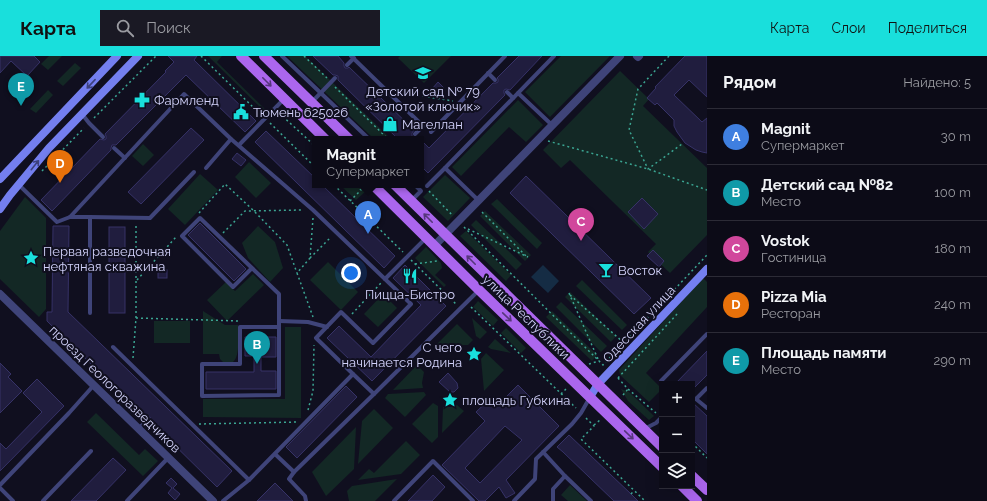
<!DOCTYPE html>
<html lang="ru">
<meta charset="utf-8">
<style>
body{margin:0;font-family:Raleway,sans-serif;background:#1a1924;color:#f1f3f6}
.controls{position:absolute;right:12px;bottom:12px;display:grid;overflow:hidden;border-radius:0px;box-shadow:0 4px 16px #0002}
.controls button{width:36px;height:36px;display:grid;place-items:center;padding:0;border:0;border-bottom:1px solid #2c2b36;background:#0c0b17;color:#f1f3f6;font:20px sans-serif}
.you{position:absolute;left:351px;top:217px;width:14px;height:14px;margin:-10px;border:3px solid #fff;border-radius:50%;background:#1a73e8;box-shadow:0 0 0 6px #1a73e833}
.badge{display:grid;place-items:center;width:26px;height:26px;border-radius:50%;background:#19dfdc;color:#fff;font-size:13px;font-weight:700}
.pin{position:absolute;translate:-50% -33px;filter:drop-shadow(0 1px 2px #0008)}
.pin::after{content:'';position:absolute;top:21px;width:14px;height:12px;background:inherit;clip-path:polygon(0 0,100% 0,50% 100%)}
.popup{position:absolute;left:312px;top:80px;width:112px;height:52px;box-sizing:border-box;display:grid;place-content:center;border-radius:0px;background:#0c0b17;filter:drop-shadow(0 1px 3px #0005);font-size:13px;white-space:nowrap;color:#9a9ba1}
.popup b{font-size:15px;color:#f1f3f6}
.popup::after{content:'';position:absolute;left:50%;top:100%;margin-left:-8px;border:8px solid transparent;border-top-color:#0c0b17}
.list{margin:0;padding:0;list-style:none}
h2{display:flex;justify-content:space-between;align-items:center;height:52px;margin:0;padding:0 16px;font-size:17px}
h2 small{font-size:13px;font-weight:400;color:#9a9ba1}
.list li{display:grid;grid-template-columns:26px 1fr auto;gap:12px;align-items:center;box-sizing:border-box;height:56px;padding:0 16px;border-top:1px solid #2c2b36}
.list b{display:block;font-size:15px;white-space:nowrap}
.list p{margin:0;font-size:13px;white-space:nowrap;color:#9a9ba1}
.list em{font-size:13px;font-style:normal;color:#9a9ba1}
.icon{flex:none;width:22px;height:22px;fill:none;stroke:currentColor;stroke-width:2;stroke-linecap:round;stroke-linejoin:round}
.map{position:relative;flex:none;width:707px;height:445px;overflow:hidden}
header{display:flex;align-items:center;gap:24px;box-sizing:border-box;height:56px;padding:0 20px;background:#19dfdc;color:#111}
header strong{font-size:19px}
nav{display:flex;gap:22px;margin-inline-start:auto;font-size:14px}
.search{width:280px;height:36px;background:#1a1924;display:flex;align-items:center;gap:10px;box-sizing:border-box;padding:0 14px;border-radius:0px;color:#9a9ba1;font-size:15px}
main{display:flex}
aside{flex:1;background:#0c0b17}
.map>svg:first-child{display:block}
.green{fill:#132825}
.water{fill:#152c44}
.building{fill:#201d3e;stroke:#363267;fill-rule:evenodd}
.lines{fill:none;stroke-linecap:round;stroke-linejoin:round}
.path{stroke:#3ba592;stroke-width:1.5;stroke-dasharray:2 3;stroke-linecap:butt}
.lane{stroke:#3f4479;stroke-width:4}
.street{stroke:#3f4479;stroke-width:8}
.secondary{stroke:#747fef;stroke-width:8}
.primary{stroke:#ab66ee;stroke-width:10}
.oneway{stroke:#56367c}
.oneway2{stroke:#3d417d}
.labels{text-anchor:middle;dominant-baseline:central;stroke-width:4;stroke-linejoin:round;paint-order:stroke}
.poi-label{font-size:13px;fill:#d2d2fa;stroke:#100f1f;text-anchor:start}
.street-label{font-size:13px;fill:#d2d2fa;stroke:#100f1f}
</style>
<header>
<strong>Карта</strong>
<div class="search"><svg class="icon" aria-label="search" viewBox="0 0 24 24"><circle cx="10" cy="10" r="6"/><path d="M15 15l6 6"/></svg>Поиск</div>
<nav><a>Карта</a><a>Слои</a><a>Поделиться</a></nav>
</header>
<main>
<div class="map">
<svg width="707" height="445" viewBox="0 0 707 445">
<rect width="100%" height="100%" fill="#100f1f"/>
<g class="green">
<polygon points="49,0 62,0 48,14 41,8"/>
<polygon points="208,0 222,0 217,6 268,56 267,58"/>
<polygon points="287,0 305,0 391,83 374,83"/>
<polygon points="400,0 451,0 424,27 398,2"/>
<polygon points="561,0 610,0 550,61 525,36"/>
<polygon points="75,7 81,12 63,30 57,25"/>
<polygon points="620,15 649,43 643,50 707,112 707,179 670,217 648,196 656,188 570,104 561,112 543,94"/>
<polygon points="48,34 53,39 36,57 30,53"/>
<polygon points="518,44 543,69 526,86 509,71 461,120 452,111"/>
<polygon points="143,88 154,99 143,110 132,100"/>
<polygon points="249,106 271,127 256,142 235,121"/>
<polygon points="200,118 218,134 185,169 168,153"/>
<polygon points="445,119 470,142 448,165 423,141"/>
<polygon points="340,129 357,129 365,136 356,144"/>
<polygon points="25,141 46,162 46,253 39,261 0,223 0,175"/>
<polygon points="497,143 542,187 537,193 491,148"/>
<polygon points="485,155 531,199 525,205 480,160"/>
<polygon points="476,164 522,208 516,214 471,169"/>
<polygon points="258,170 275,186 283,212 270,226 248,202 242,187"/>
<polygon points="466,175 511,219 506,225 460,180"/>
<polygon points="426,191 441,207 442,212 435,219 446,229 444,231 415,202"/>
<polygon points="328,206 358,236 341,254 310,224"/>
<polygon points="253,218 264,229 227,265 207,244 226,226 235,235"/>
<polygon points="703,222 707,226 707,251 646,317 662,333 649,346 620,319 619,314"/>
<polygon points="582,224 627,269 622,274 576,230"/>
<polygon points="570,236 616,280 611,286 565,241"/>
<polygon points="383,238 397,252 378,271 364,258"/>
<polygon points="478,245 498,264 493,270 473,251"/>
<polygon points="561,246 607,290 601,296 556,251"/>
<path d="M203,255L225,269H238C238,277 241,304 231,307C229,307 227,307 224,307L220,303L219,298H203Z"/>
<polygon points="552,255 597,299 592,305 546,261"/>
<polygon points="472,262 487,276 480,283 476,280"/>
<rect x="154" y="265" width="36" height="22"/>
<polygon points="457,268 473,284 468,289 436,289"/>
<polygon points="285,271 301,271 301,362 203,361 203,343 285,343"/>
<polygon points="506,272 526,292 521,297 501,277"/>
<polygon points="495,283 511,297 491,293 488,291"/>
<polygon points="486,297 504,314 484,335 481,303"/>
<polygon points="417,309 424,316 422,327 423,332 393,334"/>
<polygon points="621,333 629,336 654,360 649,364 628,345"/>
<polygon points="424,336 426,339 405,361 385,342 388,338"/>
<polygon points="433,347 438,350 438,381 432,387 412,368"/>
<polygon points="457,349 464,355 442,377 443,351 453,351"/>
<polygon points="374,353 393,372 358,408 362,365"/>
<polygon points="96,357 139,399 145,393 158,405 143,420 87,366"/>
<polygon points="356,371 354,413 326,440 312,416"/>
<polygon points="406,385 420,399 401,418 358,424 369,413 374,417"/>
<polygon points="397,423 375,445 349,445 347,435 352,430"/>
<polygon points="570,429 587,445 568,445 561,439"/>
</g>
<polygon class="water" points="543,209 559,225 548,237 531,221"/>
<g class="building">
<polygon points="0,0 34,0 40,6 27,20 11,5 0,17"/>
<polygon points="168,0 197,0 194,4 256,65 245,76 186,19 116,89 112,89 111,92 111,94 52,155 41,144 100,83 104,84 106,83 106,80 105,78 166,16 165,15 174,6"/>
<polygon points="313,0 338,0 344,7 344,10 345,12 348,12 349,11 414,74 412,77 412,80 414,81 417,81 420,83 398,83 338,24 338,20 335,19 333,19"/>
<polygon points="519,0 542,0 510,34 506,33 504,34 504,37 505,39 428,117 421,110 421,84 429,92 493,27 496,27 498,26 498,23 497,22"/>
<polygon points="685,0 707,0 707,41 689,24 674,39 702,66 707,62 707,97 702,96 696,94 685,87 677,76 674,70 674,64 657,47 655,49 647,42 656,32 655,31"/>
<polygon points="438,26 444,32 438,38 432,33"/>
<polygon points="191,72 204,84 141,148 128,136"/>
<polygon points="266,75 315,122 315,129 322,129 395,200 384,212 255,86"/>
<polygon points="237,97 246,104 241,110 232,103"/>
<polygon points="526,120 651,242 634,258 510,137"/>
<polygon points="642,142 658,158 644,173 628,156"/>
<polygon points="200,167 246,213 234,225 188,179"/>
<polygon points="53,170 69,170 68,256 232,415 217,431 151,366 151,364 150,361 148,361 146,362 47,265 47,256 52,256"/>
<rect x="109" y="171" width="16" height="86"/>
<polygon points="653,194 664,205 659,211 647,200"/>
<polygon points="405,209 446,250 372,325 327,282 339,270 371,301 421,249 393,222"/>
<rect x="158" y="214" width="9" height="8"/>
<polygon points="245,281 276,281 276,301 261,301 261,315 276,315 276,333 206,333 206,316 254,316 254,300 245,300"/>
<polygon points="707,295 707,319 692,334 692,328 675,328"/>
<polygon points="0,307 11,318 8,321 22,335 0,357"/>
<polygon points="448,317 457,327 458,332 454,336 450,336 439,326"/>
<polygon points="37,323 64,350 0,415 0,387 6,393 42,356 23,337"/>
<path d="M518,329L559,370L506,424L515,437L506,442L499,431L485,445H479L442,409L485,365L476,356L490,343H497L501,346ZM505,370L522,384L480,427L465,412Z"/>
<polygon points="346,330 357,341 297,402 286,391"/>
<polygon points="692,346 707,360 707,398 692,383"/>
<polygon points="569,379 631,438 638,445 614,445 563,396 557,391"/>
<polygon points="113,402 126,414 96,445 71,445"/>
<polygon points="433,419 445,431 432,445 408,445"/>
<polygon points="171,422 177,428 173,432 180,438 175,444 168,437 172,432 166,427"/>
<polygon points="275,427 293,445 257,445"/>
</g>
<g class="lines">
<g class="path">
<polyline points="201,0 261,59"/>
<polyline points="304,0 327,22"/>
<polyline points="669,0 638,33 629,74 648,113 682,88"/>
<polyline points="335,31 388,83"/>
<polyline points="398,36 453,45"/>
<polyline points="279,57 315,90"/>
<polyline points="94,62 156,0"/>
<polyline points="270,67 315,111"/>
<polyline points="548,85 648,113 707,134"/>
<polyline points="42,115 84,72"/>
<polyline points="334,129 403,196"/>
<polyline points="429,135 453,160"/>
<polyline points="350,145 361,134 356,129"/>
<polyline points="482,156 526,200"/>
<polyline points="199,157 225,128 254,155 287,189 297,217"/>
<polyline points="313,162 310,202 297,217 313,261"/>
<polyline points="464,171 599,305"/>
<polyline points="468,173 528,201"/>
<polyline points="223,177 245,155 302,154"/>
<polyline points="310,202 331,181"/>
<polyline points="411,204 456,248"/>
<polyline points="415,208 437,205"/>
<polyline points="137,224 176,181"/>
<polyline points="569,237 598,303"/>
<polyline points="570,239 624,287"/>
<polyline points="471,251 576,352"/>
<polyline points="352,258 381,227"/>
<polyline points="136,262 240,265"/>
<polyline points="133,302 136,262 136,168"/>
<polyline points="589,308 599,305 603,309 707,199"/>
<polyline points="618,322 679,256"/>
<polyline points="618,322 628,333 656,357"/>
<polyline points="561,338 567,332"/>
<polyline points="623,339 628,333"/>
<polyline points="308,354 313,335 314,289"/>
<polyline points="586,362 594,370 581,383 645,445"/>
<polyline points="199,368 298,366"/>
<polyline points="594,369 600,364"/>
<polyline points="692,387 707,402"/>
<polyline points="631,438 634,435"/>
</g>
<g class="lane">
<polyline points="282,0 369,83"/>
<polyline points="351,0 423,70 415,78"/>
<polyline points="347,9 354,2"/>
<polyline points="488,17 495,24"/>
<polyline points="507,36 513,42"/>
<polyline points="518,37 552,69"/>
<polyline points="312,46 335,22"/>
<polyline points="82,58 89,67 103,81"/>
<polyline points="431,76 505,0"/>
<polyline points="239,89 284,43"/>
<polyline points="114,92 125,102"/>
<polyline points="206,112 231,83"/>
<polyline points="19,129 57,166 70,161 184,38 231,83 313,154 411,248 373,287 341,256 316,282 353,318 374,338 479,234"/>
<polyline points="427,130 445,112"/>
<polyline points="478,144 445,112 554,0"/>
<polyline points="411,145 421,135 415,129"/>
<polyline points="70,161 90,161 90,257"/>
<polyline points="90,161 150,162 194,116"/>
<polyline points="252,212 233,231 182,180 200,162 279,238 279,339 202,340 202,308 240,308 240,271 279,271"/>
<polyline points="385,223 426,182"/>
<polyline points="279,265 308,266 327,271"/>
<polyline points="113,291 249,424 353,318"/>
<polyline points="662,328 661,325 707,278"/>
<polyline points="692,342 696,343 707,332"/>
<polyline points="696,343 707,352"/>
<polyline points="139,372 148,364"/>
<polyline points="644,373 656,367 662,361"/>
<polyline points="543,396 565,420"/>
<polyline points="275,398 294,416"/>
<polyline points="0,429 69,357 94,329"/>
<polyline points="0,432 13,445"/>
<polyline points="43,445 91,395"/>
<polyline points="127,445 168,402"/>
<polyline points="223,445 249,424"/>
<polyline points="306,445 305,440 289,423 294,416 374,338"/>
<polyline points="394,445 433,405 473,445"/>
<polyline points="514,445 535,423 536,403 572,368 581,357 589,343"/>
<polyline points="553,445 553,433 565,420 591,445"/>
</g>
<g class="street">
<polyline points="637,0 638,1 639,0"/>
<polyline points="435,189 620,0"/>
<polyline points="0,238 213,445"/>
</g>
<g class="secondary">
<polyline points="0,123 117,0"/>
<polyline points="0,153 10,139 49,92 138,0"/>
<polyline points="590,341 598,328 707,213"/>
</g>
<g class="primary">
<polyline points="241,0 325,83"/>
<polyline points="264,0 349,83"/>
<polyline points="373,129 479,234 662,411"/>
<polyline points="395,129 662,391"/>
<polyline points="692,420 707,434"/>
<polyline points="682,430 697,445"/>
</g>
</g>
<defs><path id="oneway-shaft" d="M-6 0H5M1.5-3L5.5 0L1.5 3" fill="none" stroke-width="1.6" stroke-linecap="round" stroke-linejoin="round"/></defs>
<g class="oneway">
<use href="#oneway-shaft" transform="translate(267 26) rotate(45)"/>
<use href="#oneway-shaft" transform="translate(428 162) rotate(-135)"/>
<use href="#oneway-shaft" transform="translate(471 204) rotate(-135)"/>
<use href="#oneway-shaft" transform="translate(507 261) rotate(44)"/>
<use href="#oneway-shaft" transform="translate(629 379) rotate(44)"/>
</g>
<g class="oneway2">
<use href="#oneway-shaft" transform="translate(91 28) rotate(133)"/>
<use href="#oneway-shaft" transform="translate(35 109) rotate(-51)"/>
</g>
<defs>
<symbol id="school-bare" viewBox="-9 -9 18 18"><path d="M0-5L7-2L0 1L-7-2ZM-4 1L0 2.5L4 1V4Q0 6-4 4Z" fill="#19dfdc" stroke="#100f1f" stroke-width="2.5" paint-order="stroke"/></symbol>
<symbol id="pharmacy-bare" viewBox="-9 -9 18 18"><path d="M-2-6h4v4h4v4h-4v4h-4v-4h-4v-4h4Z" fill="#19dfdc" stroke="#100f1f" stroke-width="2.5" paint-order="stroke"/></symbol>
<symbol id="civic-bare" viewBox="-9 -9 18 18"><path d="M-.6-6.5H3V-4.5H.6V-3L4-1V1h2V6H-6V1h2V-1L-.6-3ZM-1.2 2.5V6h2.4V2.5Z" fill="#19dfdc" stroke="#100f1f" stroke-width="2.5" paint-order="stroke"/></symbol>
<symbol id="shop-bare" viewBox="-9 -9 18 18"><path d="M-5-2.5h2.3a2.7 3.5 0 0 1 5.4 0H5L5.5 6h-11ZM-1.5-2.5h3a1.5 2.3 0 0 0-3 0Z" fill="#19dfdc" stroke="#100f1f" stroke-width="2.5" paint-order="stroke"/></symbol>
<symbol id="sight-bare" viewBox="-9 -9 18 18"><path d="M0-6L1.8-2.2L6-1.7L2.9 1.2L3.7 5.4L0 3.3L-3.7 5.4L-2.9 1.2L-6-1.7L-1.8-2.2Z" fill="#19dfdc" stroke="#100f1f" stroke-width="2.5" paint-order="stroke"/></symbol>
<symbol id="bar-bare" viewBox="-9 -9 18 18"><path d="M-6-5H6L.8 .8V4.5H3.5V6h-7V4.5H-.8V.8Z" fill="#19dfdc" stroke="#100f1f" stroke-width="2.5" paint-order="stroke"/></symbol>
<symbol id="restaurant-bare" viewBox="-9 -9 18 18"><path d="M-5-6h1v4h1v-4h1v4h1v-4h1v5L-1.5 .5V6h-2V.5L-5-1ZM5-6V6H3V1.5H1.5Q1.5-4 5-6Z" fill="#19dfdc" stroke="#100f1f" stroke-width="2.5" paint-order="stroke"/></symbol>
</defs>
<g fill-rule="evenodd">
<use href="#school-bare" x="412" y="6" width="22" height="22"/>
<use href="#pharmacy-bare" x="131" y="33" width="22" height="22"/>
<use href="#civic-bare" x="230" y="45" width="22" height="22"/>
<use href="#shop-bare" x="379" y="57" width="22" height="22"/>
<use href="#sight-bare" x="20" y="191" width="22" height="22"/>
<use href="#bar-bare" x="595" y="203" width="22" height="22"/>
<use href="#restaurant-bare" x="399" y="209" width="22" height="22"/>
<use href="#sight-bare" x="463" y="287" width="22" height="22"/>
<use href="#sight-bare" x="439" y="333" width="22" height="22"/>
</g>
<g class="labels">
<g class="poi-label">
<text x="423" y="35" text-anchor="middle">Детский сад № 79<tspan x="423" dy="15">«Золотой ключик»</tspan></text>
<text x="154" y="44">Фармленд</text>
<text x="253" y="56">Тюмень 625026</text>
<text x="402" y="68">Магеллан</text>
<text x="43" y="195">Первая разведочная<tspan x="43" dy="15">нефтяная скважина</tspan></text>
<text x="618" y="214">Восток</text>
<text x="410" y="238" text-anchor="middle">Пицца-Бистро</text>
<text x="462" y="291" text-anchor="end">С чего<tspan x="462" dy="15">начинается Родина</tspan></text>
<text x="462" y="344">площадь Губкина</text>
</g>
<g class="street-label">
<text transform="translate(526 261) rotate(44)">улица Республики</text>
<text transform="translate(639 268) rotate(-47)">Одесская улица</text>
<text transform="translate(115 333) rotate(44)">проезд Геологоразведчиков</text>
</g>
</g>
</svg>
<div class="controls">
<button>+</button>
<button>−</button>
<button><svg class="icon" aria-label="layers" viewBox="0 0 24 24"><path d="M12 4l9 5-9 5-9-5zM3 14l9 5 9-5"/></svg></button>
</div>
<div class="you"></div>
<div class="pin badge" style="left:368px;top:178px;background:#3f7fe0">A</div>
<div class="popup"><b>Magnit</b>Супермаркет</div>
<div class="pin badge" style="left:257px;top:308px;background:#0f9aa8">B</div>
<div class="pin badge" style="left:581px;top:185px;background:#d1479c">C</div>
<div class="pin badge" style="left:60px;top:127px;background:#e8710a">D</div>
<div class="pin badge" style="left:21px;top:50px;background:#0f9aa8">E</div>
</div>
<aside>
<h2>Рядом<small>Найдено: 5</small></h2>
<ul class="list">
<li><span class="badge" style="background:#3f7fe0">A</span><div><b>Magnit</b><p>Супермаркет</p></div><em>30 m</em></li>
<li><span class="badge" style="background:#0f9aa8">B</span><div><b>Детский сад №82</b><p>Место</p></div><em>100 m</em></li>
<li><span class="badge" style="background:#d1479c">C</span><div><b>Vostok</b><p>Гостиница</p></div><em>180 m</em></li>
<li><span class="badge" style="background:#e8710a">D</span><div><b>Pizza Mia</b><p>Ресторан</p></div><em>240 m</em></li>
<li><span class="badge" style="background:#0f9aa8">E</span><div><b>Площадь памяти</b><p>Место</p></div><em>290 m</em></li>
</ul>
</aside>
</main>
